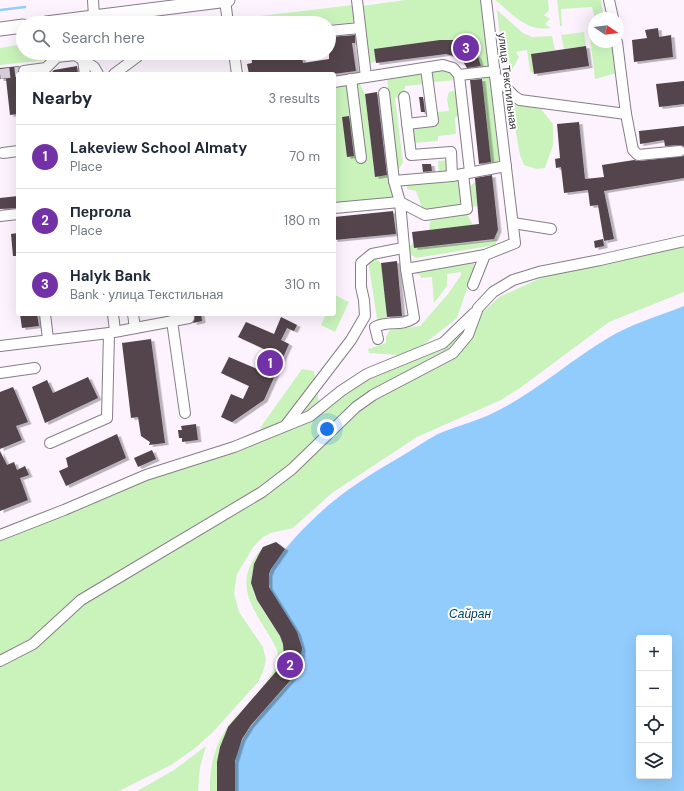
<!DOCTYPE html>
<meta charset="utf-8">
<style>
body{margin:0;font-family:"DM Sans",sans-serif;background:#f6f6f7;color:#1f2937}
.controls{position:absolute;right:12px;bottom:12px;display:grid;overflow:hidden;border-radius:4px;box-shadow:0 4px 16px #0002}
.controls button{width:36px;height:36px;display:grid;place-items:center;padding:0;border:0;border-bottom:1px solid #e0e1e3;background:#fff;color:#1f2937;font:20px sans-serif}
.compass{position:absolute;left:588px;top:12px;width:36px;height:36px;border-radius:50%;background:#fff;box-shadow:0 4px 16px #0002;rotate:103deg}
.you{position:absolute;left:327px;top:429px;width:14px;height:14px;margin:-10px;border:3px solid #fff;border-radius:50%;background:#1a73e8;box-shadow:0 0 0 6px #1a73e833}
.badge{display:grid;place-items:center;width:26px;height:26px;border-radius:50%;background:#7231a6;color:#fff;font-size:13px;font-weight:700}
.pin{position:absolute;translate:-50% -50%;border:2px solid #fff;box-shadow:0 1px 4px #0006}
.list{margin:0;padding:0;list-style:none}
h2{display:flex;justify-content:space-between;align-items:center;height:52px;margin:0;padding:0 16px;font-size:17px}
h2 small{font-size:13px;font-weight:400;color:#747a83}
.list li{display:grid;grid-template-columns:26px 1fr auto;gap:12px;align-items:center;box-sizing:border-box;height:64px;padding:0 16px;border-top:1px solid #e0e1e3}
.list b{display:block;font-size:15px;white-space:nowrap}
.list p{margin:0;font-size:13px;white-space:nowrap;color:#747a83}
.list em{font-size:13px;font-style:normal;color:#747a83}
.icon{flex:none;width:22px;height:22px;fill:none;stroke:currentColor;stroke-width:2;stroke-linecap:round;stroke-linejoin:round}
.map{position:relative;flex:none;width:684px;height:791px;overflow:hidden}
.search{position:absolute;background:#fff;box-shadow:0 4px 16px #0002;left:16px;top:16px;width:320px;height:44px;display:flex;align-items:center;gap:10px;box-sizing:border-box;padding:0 14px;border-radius:22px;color:#747a83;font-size:15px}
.panel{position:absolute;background:#fff;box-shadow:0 4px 16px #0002;left:16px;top:72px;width:320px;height:244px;border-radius:4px}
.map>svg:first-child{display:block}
.green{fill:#caf3bc}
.water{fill:#92ccfc;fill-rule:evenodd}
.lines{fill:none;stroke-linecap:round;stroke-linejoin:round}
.stream{stroke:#92ccfc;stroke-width:2.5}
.building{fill:#52444c;filter:url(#shadow)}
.minor-tunnel{stroke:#d4ccd7;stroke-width:10;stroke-dasharray:10 5;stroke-linecap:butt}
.minor-casing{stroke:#877d89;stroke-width:12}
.major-casing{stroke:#877d89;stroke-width:15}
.minor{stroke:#fff;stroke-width:10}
.major{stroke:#fff;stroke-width:13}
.labels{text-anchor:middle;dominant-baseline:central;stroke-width:4;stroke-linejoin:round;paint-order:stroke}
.street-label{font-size:11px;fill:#353136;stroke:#fff}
.water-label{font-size:12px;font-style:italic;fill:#003e63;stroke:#fff}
</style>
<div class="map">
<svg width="684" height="791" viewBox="0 0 684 791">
<defs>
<filter id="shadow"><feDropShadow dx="3.5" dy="2" stdDeviation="0" flood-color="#0004"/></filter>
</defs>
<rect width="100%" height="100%" fill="#fcf3ff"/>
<g class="green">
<polygon points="405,0 481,0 483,8 501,160 491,163 481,67 478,57 469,47 454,40 370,63 362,6"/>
<path d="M495,0H548L549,10L544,15L550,19L545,24L551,28C526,32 513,14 495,0Z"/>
<polygon points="557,0 601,0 604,18 595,18 592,7 561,9 562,26 560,26"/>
<polygon points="353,5 355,22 329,25 329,23 236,23 235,19"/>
<polygon points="497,10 523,33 532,37 552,36 555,50 531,54 534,74 530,71 527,50 516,52 519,57 512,70 502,58"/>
<polygon points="589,29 594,29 594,42 611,42 617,73 595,79"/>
<polygon points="584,32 586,46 564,49 561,35"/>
<polygon points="23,44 23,53 53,53 53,55 48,60 0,65 0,48"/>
<polygon points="79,53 108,53 109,56 91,59"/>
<polygon points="443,70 456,75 455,80 435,82 430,80 429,72"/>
<polygon points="424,71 426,84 405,86 404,97 395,98 403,163 395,174 387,77"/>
<polygon points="359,82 365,94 375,176 388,175 395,198 334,204 334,85"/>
<polygon points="458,90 461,116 455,117 456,134 438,136 438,141 414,143 413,127 437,125 436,112 449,111 447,99 449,92"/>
<polygon points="510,100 530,107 541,109 553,124 553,145 545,168 537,169 524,165 520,155"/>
<polygon points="451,160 452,174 439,174 438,161"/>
<polygon points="461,177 463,206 423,211 416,191 407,189 407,182"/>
<polygon points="475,182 478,206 470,207 468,188"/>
<polygon points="467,214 473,225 429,230 430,221"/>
<polygon points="497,236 496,245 416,258 410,254 409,247 413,243 414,248 491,241"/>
<polygon points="684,247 684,292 609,322 520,388 501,400 417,437 332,493 293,528 271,533 263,537 254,546 237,574 234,593 239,612 263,647 266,660 263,672 258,682 213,732 194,749 171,765 119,791 0,791 0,538 146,480 314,419 365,381 442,350 499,297 543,277"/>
<polygon points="376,259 381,263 387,318 377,319 368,260"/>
<polygon points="472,261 474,263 474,268 457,318 423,345 398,355 369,353 368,349 386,343 386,337 390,330 420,326 448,294 461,275 461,272 447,274 447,286 434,303 432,277 421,278 420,275 414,273 413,269"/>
<polygon points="335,295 349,302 335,332 321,325 326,314 334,314"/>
<polygon points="302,369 314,371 319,403 312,410 267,431 260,428"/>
<path d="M263,547C241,584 254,596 275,628C281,637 286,646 284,657C283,666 272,675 266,682C271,674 278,666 278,657C278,649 273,642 269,635C249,603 233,580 263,547Z"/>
<path d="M240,712C220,736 216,760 217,791H210C209,760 218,734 240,712Z"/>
<polygon points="206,746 200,767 198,791 137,791 174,770"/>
</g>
<path class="water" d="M684,306V791H235C230,742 250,727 280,693C287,685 296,676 300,666C313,627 257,599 271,570C276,559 285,549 293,540C327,502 357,482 400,457C412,450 425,441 438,434C459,425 482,420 501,409C539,389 571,360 608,338C631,324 659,316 684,306ZM639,638H669V776H639Z"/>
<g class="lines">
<polyline class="stream" points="0,10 25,7"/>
</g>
<g class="building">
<polygon points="658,28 659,37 671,35 673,57 634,62 632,40 647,38 645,30"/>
<polygon points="355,35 355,43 352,43 356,71 333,74 249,74 247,64 252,63 251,53 301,53 303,63 329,59 329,37"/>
<polygon points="440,40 454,40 469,47 478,57 481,66 467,68 461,58 446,54 376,63 374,49"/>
<polygon points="586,46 589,66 534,74 531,54"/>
<polygon points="20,66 18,69 18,77 16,78 18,114 10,115 6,79 0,79 0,68"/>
<polygon points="77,66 78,74 50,74 54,70"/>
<polygon points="482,79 491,162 479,164 470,80"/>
<polygon points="684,81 684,104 659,107 656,84"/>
<polygon points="377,92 387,175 375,177 365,94"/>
<polygon points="419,97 423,97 425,112 421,112"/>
<polygon points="349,116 354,156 347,157 342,117"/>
<polygon points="579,122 585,179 604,177 602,165 634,160 639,161 684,156 684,178 604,191 614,239 604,241 598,205 590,206 588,190 564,193 561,167 556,168 555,159 560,158 557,124"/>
<polygon points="684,126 684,146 679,145 665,146 664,140 640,144 639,131"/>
<polygon points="422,164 431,164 432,171 423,172"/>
<polygon points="492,175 498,230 494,239 414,248 412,232 479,224 475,178"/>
<polygon points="18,196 18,208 0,209 0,198"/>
<polygon points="393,211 396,234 334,240 334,217"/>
<polygon points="18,233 18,256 13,256 11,234"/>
<polygon points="603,239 604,246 595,248 594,241"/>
<polygon points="397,261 402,316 387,317 381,263"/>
<polygon points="20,314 37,314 39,326 22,328"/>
<polygon points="195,314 201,314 202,321 193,323"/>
<polygon points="281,317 297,325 294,331 287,328 281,340 289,344 264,400 232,422 221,417 231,394 243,399 249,386 221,373 229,357 257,369 266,350 238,337 246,322 274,334"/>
<polygon points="151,339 165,443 149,445 150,442 141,436 138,417 131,418 122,343"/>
<polygon points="88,377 98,398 45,423 32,387 47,380 53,393"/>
<polygon points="13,387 28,422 16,426 22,440 0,449 0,392"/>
<polygon points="196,424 198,440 182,442 182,438 179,438 178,430 182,430 181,426"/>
<polygon points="117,434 126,458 66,486 59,471 68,467 66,458"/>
<polygon points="152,450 156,459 138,467 134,458"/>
<polygon points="0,451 7,465 14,462 17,470 25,466 29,475 20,478 28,500 0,511"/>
<polygon points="276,542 285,549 271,569 269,574 269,587 297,632 302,648 301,660 296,674 251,725 242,739 235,761 235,791 217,791 217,762 220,747 228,727 279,668 284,656 283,644 280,636 257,600 251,583 254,564 259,554 263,547"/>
</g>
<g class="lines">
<polyline class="minor-tunnel" points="0,74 24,71"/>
<defs>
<g id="minor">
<polyline points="93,0 94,17"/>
<polyline points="225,0 228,23"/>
<polyline points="357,0 366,77"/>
<polyline points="609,0 613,18"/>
<polyline points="140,11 142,23"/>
<polyline points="329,31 360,28"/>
<polyline points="617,42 626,114"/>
<polyline points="234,53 237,74"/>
<polyline points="83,60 85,74"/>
<polyline points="24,71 46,68 57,57 75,55 94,67 98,74"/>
<polyline points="114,74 137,57 140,53"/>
<polyline points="459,75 495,71"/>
<polyline points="495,76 514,96 520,100 626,114 633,150 638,155 680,151"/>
<polyline points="351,79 361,158"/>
<polyline points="334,82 443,65 453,68 459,75 470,172"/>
<polyline points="384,93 394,181"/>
<polyline points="404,97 411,155 451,152 452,176"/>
<polyline points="407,124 433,121 426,68"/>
<polyline points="3,153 18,151"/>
<polyline points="334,208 400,202 425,215 467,209 463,174"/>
<polyline points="0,216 18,214"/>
<polyline points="513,223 551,229"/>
<polyline points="406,269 485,255"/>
<polyline points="473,285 485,255 515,243 486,0"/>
<polyline points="45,314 48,339"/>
<polyline points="113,314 115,331"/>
<polyline points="133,314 135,328"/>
<polyline points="172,321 185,413"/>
<path d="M378,339L375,327C389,320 401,327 414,318L406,269L400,202L394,181L452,176L506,166"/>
<polyline points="0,346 109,333 189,318 188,314"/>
<polyline points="0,373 35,368"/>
<polyline points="286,425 351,340 365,316 364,300 361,287 361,263 372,254 403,248"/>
<polyline points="50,443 107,418 109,333"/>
<polyline points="0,535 64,510 146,475 234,447 310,416 341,391 367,374 443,343 474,313"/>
<polyline points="0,661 33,644 81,600 262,492 292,469 356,407 373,395 453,353 468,335 478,308 493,292 513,280 539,272 600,260 684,241"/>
</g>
<g id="major">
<polyline points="46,23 228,0"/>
<polyline points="0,29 23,26"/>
</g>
</defs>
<use href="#minor" class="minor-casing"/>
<use href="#major" class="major-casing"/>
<use href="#minor" class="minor"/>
<use href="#major" class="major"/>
</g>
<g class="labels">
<g class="street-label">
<text transform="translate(508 81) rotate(83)">улица Текстильная</text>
</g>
<g class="water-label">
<text x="470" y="614">Сайран</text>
</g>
</g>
</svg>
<div class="controls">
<button>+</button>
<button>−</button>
<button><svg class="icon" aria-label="locate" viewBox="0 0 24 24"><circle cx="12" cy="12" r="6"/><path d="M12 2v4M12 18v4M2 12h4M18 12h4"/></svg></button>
<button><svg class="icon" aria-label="layers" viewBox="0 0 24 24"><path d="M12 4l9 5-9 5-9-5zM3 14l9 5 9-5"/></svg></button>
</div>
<svg class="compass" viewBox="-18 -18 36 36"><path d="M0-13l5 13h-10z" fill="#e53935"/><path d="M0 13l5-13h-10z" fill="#747a83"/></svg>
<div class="you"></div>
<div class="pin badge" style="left:270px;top:363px">1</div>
<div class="pin badge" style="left:290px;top:665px">2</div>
<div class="pin badge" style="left:466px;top:48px">3</div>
<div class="search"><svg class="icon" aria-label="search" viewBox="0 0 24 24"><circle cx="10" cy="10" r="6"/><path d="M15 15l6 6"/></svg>Search here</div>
<section class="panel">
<h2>Nearby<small>3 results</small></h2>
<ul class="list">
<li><span class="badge">1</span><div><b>Lakeview School Almaty</b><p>Place</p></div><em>70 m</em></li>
<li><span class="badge">2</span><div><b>Пергола</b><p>Place</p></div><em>180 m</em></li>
<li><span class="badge">3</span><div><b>Halyk Bank</b><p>Bank · улица Текстильная</p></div><em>310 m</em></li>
</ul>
</section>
</div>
